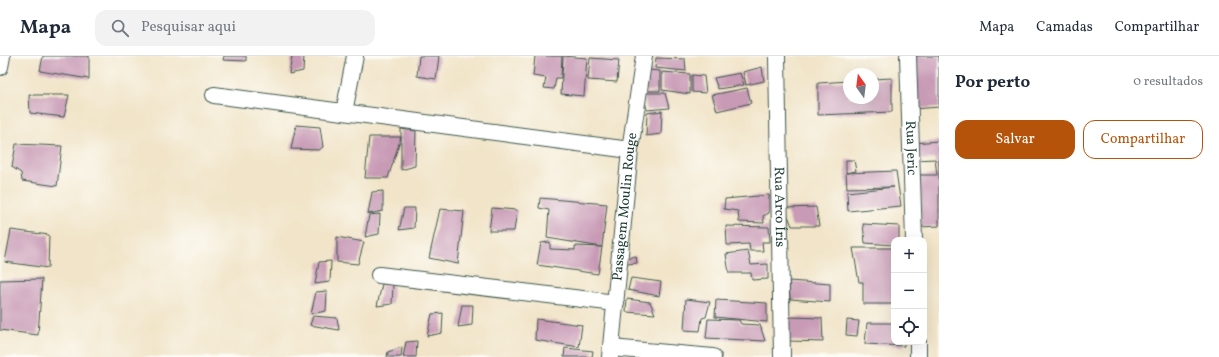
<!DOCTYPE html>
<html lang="pt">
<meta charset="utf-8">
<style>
body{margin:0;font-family:Vollkorn,serif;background:#f2f2f3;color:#1f2937}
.controls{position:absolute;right:12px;bottom:12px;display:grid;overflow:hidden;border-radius:8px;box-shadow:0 4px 16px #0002}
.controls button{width:36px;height:36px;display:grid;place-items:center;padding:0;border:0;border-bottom:1px solid #e0e1e3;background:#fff;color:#1f2937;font:20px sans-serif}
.compass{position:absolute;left:843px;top:12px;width:36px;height:36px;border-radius:50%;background:#fff;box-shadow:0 4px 16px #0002;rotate:346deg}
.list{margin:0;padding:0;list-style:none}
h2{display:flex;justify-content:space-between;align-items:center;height:52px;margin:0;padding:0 16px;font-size:17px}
h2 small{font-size:13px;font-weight:400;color:#747a83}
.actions{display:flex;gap:8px;padding:12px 16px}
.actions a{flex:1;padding:9px 0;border:1px solid #b45309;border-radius:12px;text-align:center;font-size:14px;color:#b45309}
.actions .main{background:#b45309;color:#fff}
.icon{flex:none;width:22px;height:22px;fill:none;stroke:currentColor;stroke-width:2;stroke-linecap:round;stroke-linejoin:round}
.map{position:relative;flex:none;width:939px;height:301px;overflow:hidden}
header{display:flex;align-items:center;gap:24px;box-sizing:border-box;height:56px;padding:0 20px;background:#fff;border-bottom:1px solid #e0e1e3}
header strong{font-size:19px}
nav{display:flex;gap:22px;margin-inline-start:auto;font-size:14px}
.search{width:280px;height:36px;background:#f2f2f3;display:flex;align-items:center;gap:10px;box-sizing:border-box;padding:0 14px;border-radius:12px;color:#747a83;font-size:15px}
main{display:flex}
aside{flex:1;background:#fff}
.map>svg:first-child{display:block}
.building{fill:#c89ab5}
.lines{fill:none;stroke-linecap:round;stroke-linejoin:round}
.street-casing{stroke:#3e564a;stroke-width:18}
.street{stroke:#fff;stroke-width:16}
.labels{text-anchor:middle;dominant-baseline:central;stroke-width:3.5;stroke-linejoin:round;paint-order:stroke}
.street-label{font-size:14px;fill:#1f3d34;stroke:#fdfcf7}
</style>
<header>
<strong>Mapa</strong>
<div class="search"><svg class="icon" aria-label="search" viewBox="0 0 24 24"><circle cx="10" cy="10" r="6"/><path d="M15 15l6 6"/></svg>Pesquisar aqui</div>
<nav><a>Mapa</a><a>Camadas</a><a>Compartilhar</a></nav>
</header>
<main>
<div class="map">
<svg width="939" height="301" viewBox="0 0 939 301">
<rect width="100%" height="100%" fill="#fdfcf7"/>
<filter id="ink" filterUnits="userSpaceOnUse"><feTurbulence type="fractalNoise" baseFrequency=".025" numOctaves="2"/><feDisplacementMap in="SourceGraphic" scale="8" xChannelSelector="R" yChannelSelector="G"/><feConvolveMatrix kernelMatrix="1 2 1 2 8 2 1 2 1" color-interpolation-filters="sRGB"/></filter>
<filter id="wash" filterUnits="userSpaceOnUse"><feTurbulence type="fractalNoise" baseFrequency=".012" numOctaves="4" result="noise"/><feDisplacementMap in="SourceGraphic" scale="16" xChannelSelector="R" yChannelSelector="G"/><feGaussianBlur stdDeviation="0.9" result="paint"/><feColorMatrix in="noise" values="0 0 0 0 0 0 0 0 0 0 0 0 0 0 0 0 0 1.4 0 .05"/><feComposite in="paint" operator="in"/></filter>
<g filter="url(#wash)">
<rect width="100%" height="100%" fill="#f1e4c8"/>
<g id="blocks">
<g class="building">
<polygon points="43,0 89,0 89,23 40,15"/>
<polygon points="224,0 246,0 246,5 223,4"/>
<polygon points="292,0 304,0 303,15 289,18"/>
<polygon points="419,0 439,0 436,23 417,20"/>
<polygon points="535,0 562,0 561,22 556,22 554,33 544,32 546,22 533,20"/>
<polygon points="563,0 587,2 584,40 561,38"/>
<polygon points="914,0 939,0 939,51 914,53"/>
<polygon points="590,2 619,4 617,26 588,24"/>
<polygon points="656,2 685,3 686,15 655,12"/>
<polygon points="762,11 764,25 746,29 743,16"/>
<polygon points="647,14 660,15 660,35 644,35"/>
<polygon points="662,16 690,18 690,38 662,34"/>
<polygon points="740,17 744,29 718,33 714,22"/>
<polygon points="692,19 704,20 706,37 692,36"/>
<polygon points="892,22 892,56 818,59 818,27 849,25 849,42 873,42 873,23"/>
<polygon points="747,32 751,47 717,55 712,39"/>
<polygon points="643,37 665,37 669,52 647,54"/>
<polygon points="29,39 69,39 64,61 30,57"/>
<polygon points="662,55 661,78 646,80 647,57"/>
<polygon points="296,69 320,71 323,91 319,94 291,93"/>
<polygon points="401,73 416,75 415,110 401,114"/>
<polygon points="369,81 401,81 388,122 365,122"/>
<polygon points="939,85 939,170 921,171 918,119 937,119 935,103 915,104 914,87"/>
<polygon points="16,88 62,90 57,130 22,125 21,117 12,111"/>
<polygon points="846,104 854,104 856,115 846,117 896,115 901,150 848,155 847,136 894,131 847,132 846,117"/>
<polygon points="383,135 383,155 368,158 372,136"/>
<polygon points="769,139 769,157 763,160 764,167 739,166 738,155 724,153 725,143"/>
<polygon points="540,142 607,148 602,191 598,218 537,209 541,187 550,186 550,193 575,194 575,190 602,191 547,182 549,154 539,152"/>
<polygon points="816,151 819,170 792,170 785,152"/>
<polygon points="404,152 415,152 414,172 399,174"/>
<polygon points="492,152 517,154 514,175 489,175"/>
<polygon points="440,153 464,155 458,208 429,202"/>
<polygon points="380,158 379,178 365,181 369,159"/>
<polygon points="863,168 899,170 899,184 894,184 894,189 865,187"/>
<polygon points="726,170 769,171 770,186 762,186 763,195 750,195 749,188 727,189"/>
<polygon points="11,174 49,179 48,212 5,206"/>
<polygon points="337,181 364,186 358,208 337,206"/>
<polygon points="853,192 894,192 894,248 863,248 863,226 859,226"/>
<polygon points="748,195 751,209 768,208 768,223 752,224 751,217 729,217 726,198"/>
<polygon points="636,200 637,207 627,208 627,202"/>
<polygon points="331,205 330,226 315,228 319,206"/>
<polygon points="631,222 661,226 659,240 628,234"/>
<polygon points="42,223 38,279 0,274 0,224"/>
<polygon points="789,225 830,228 830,246 790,243"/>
<polygon points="382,228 393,228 392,248 377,250"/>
<polygon points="327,235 326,255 311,258 316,236"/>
<polygon points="627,243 650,246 655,258 626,256"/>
<polygon points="686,243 710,246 706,261 702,262 700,275 684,274"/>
<polygon points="716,244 767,247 767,266 715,261"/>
<polygon points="462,249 473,249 472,269 458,271"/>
<polygon points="443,257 442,277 427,280 432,258"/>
<polygon points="313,260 337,262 339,274 310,269"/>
<polygon points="789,261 822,262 823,286 789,285"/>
<polygon points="536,263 582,269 579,291 535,284"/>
<polygon points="708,263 739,264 741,268 760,269 765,285 706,282"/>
<polygon points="847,264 859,265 857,280 846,279"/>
<polygon points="867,267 894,267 894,286 904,286 904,290 865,288"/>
<polygon points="417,285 416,301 403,301 406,286"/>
<polygon points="402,291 401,301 387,301 388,296"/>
<polygon points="565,292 593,295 592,301 564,301"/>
</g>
</g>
</g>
<g filter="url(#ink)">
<use href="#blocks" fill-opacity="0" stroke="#3e564a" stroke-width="1"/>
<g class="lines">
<defs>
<g id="street">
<path id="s1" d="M777,0L782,301"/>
<path id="s2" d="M908,0L914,184"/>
<polyline points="0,11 2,0"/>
<polyline points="214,39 630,94"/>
<polyline points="344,56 355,0"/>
<polyline points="379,219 616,247"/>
<polyline points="918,286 918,301"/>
<polyline points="611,292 713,301"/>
<path id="s3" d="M610,301L630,94L644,0"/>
</g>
</defs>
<use href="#street" class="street-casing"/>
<use href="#street" class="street"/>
</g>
</g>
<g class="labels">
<g class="street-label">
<text stroke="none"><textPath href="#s2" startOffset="92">Rua Jeric</textPath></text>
<text stroke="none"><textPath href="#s3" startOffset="151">Passagem Moulin Rouge</textPath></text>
<text stroke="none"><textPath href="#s1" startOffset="151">Rua Arco Íris</textPath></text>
</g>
</g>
</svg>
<div class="controls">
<button>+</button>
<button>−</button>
<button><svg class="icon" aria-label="locate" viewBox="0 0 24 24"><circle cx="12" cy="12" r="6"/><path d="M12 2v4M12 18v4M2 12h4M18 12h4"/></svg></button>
</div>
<svg class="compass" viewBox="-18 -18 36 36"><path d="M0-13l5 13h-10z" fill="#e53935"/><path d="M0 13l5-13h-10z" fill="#747a83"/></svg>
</div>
<aside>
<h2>Por perto<small>0 resultados</small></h2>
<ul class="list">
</ul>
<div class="actions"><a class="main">Salvar</a><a>Compartilhar</a></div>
</aside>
</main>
